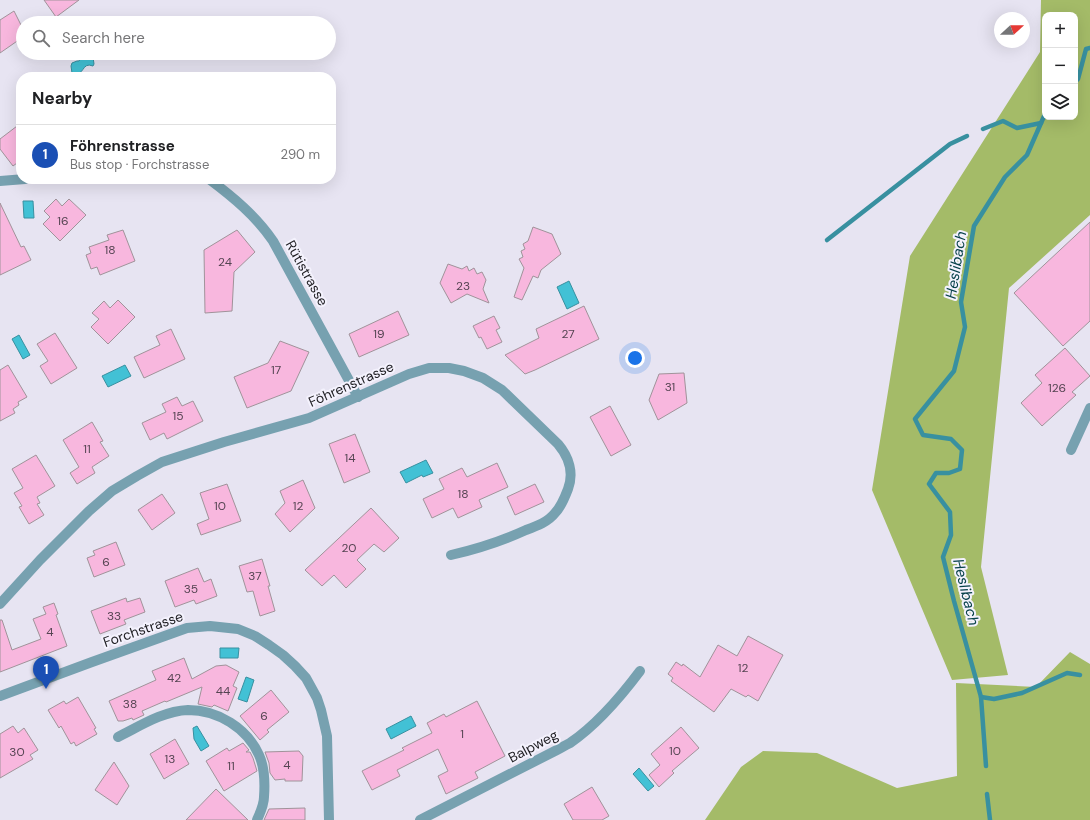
<!DOCTYPE html>
<meta charset="utf-8">
<style>
body{margin:0;font-family:"DM Sans",sans-serif;background:#f2f2f2;color:#202124}
.controls{position:absolute;right:12px;top:12px;display:grid;overflow:hidden;border-radius:8px;box-shadow:0 4px 16px #0002}
.controls button{width:36px;height:36px;display:grid;place-items:center;padding:0;border:0;border-bottom:1px solid #e0e0e0;background:#fff;color:#202124;font:20px sans-serif}
.compass{position:absolute;left:994px;top:12px;width:36px;height:36px;border-radius:50%;background:#fff;box-shadow:0 4px 16px #0002;rotate:69deg}
.you{position:absolute;left:635px;top:358px;width:14px;height:14px;margin:-10px;border:3px solid #fff;border-radius:50%;background:#1a73e8;box-shadow:0 0 0 6px #1a73e833}
.badge{display:grid;place-items:center;width:26px;height:26px;border-radius:50%;background:#1a73e8;color:#fff;font-size:13px;font-weight:700}
.pin{position:absolute;translate:-50% -33px;filter:drop-shadow(0 1px 2px #0008)}
.pin::after{content:'';position:absolute;top:21px;width:14px;height:12px;background:inherit;clip-path:polygon(0 0,100% 0,50% 100%)}
.list{margin:0;padding:0;list-style:none}
h2{display:flex;justify-content:space-between;align-items:center;height:52px;margin:0;padding:0 16px;font-size:17px}
h2 small{font-size:13px;font-weight:400;color:#757577}
.list li{display:grid;grid-template-columns:26px 1fr auto;gap:12px;align-items:center;box-sizing:border-box;height:60px;padding:0 16px;border-top:1px solid #e0e0e0}
.list b{display:block;font-size:15px;white-space:nowrap}
.list p{margin:0;font-size:13px;white-space:nowrap;color:#757577}
.list em{font-size:13px;font-style:normal;color:#757577}
.icon{flex:none;width:22px;height:22px;fill:none;stroke:currentColor;stroke-width:2;stroke-linecap:round;stroke-linejoin:round}
.map{position:relative;flex:none;width:1090px;height:820px;overflow:hidden}
.search{position:absolute;background:#fff;box-shadow:0 4px 16px #0002;left:16px;top:16px;width:320px;height:44px;display:flex;align-items:center;gap:10px;box-sizing:border-box;padding:0 14px;border-radius:22px;color:#757577;font-size:15px}
.panel{position:absolute;background:#fff;box-shadow:0 4px 16px #0002;left:16px;top:72px;width:320px;height:112px;border-radius:16px}
.map>svg:first-child{display:block}
.forest{fill:#a4bb68;fill-rule:evenodd}
.water{fill:#42c1d5;stroke:#3890a0}
.lines{fill:none;stroke-linecap:round;stroke-linejoin:round}
.stream{stroke:#3890a0;stroke-width:4.5}
.building{fill:#f8b7de;stroke:#a0939a}
.street{stroke:#77a1b0;stroke-width:10}
.labels{text-anchor:middle;dominant-baseline:central;stroke-width:4;stroke-linejoin:round;paint-order:stroke}
.number-label{font-size:12px;fill:#554452}
.street-label{font-size:14px;fill:#1f1e23;stroke:#f4f2fd}
.water-label{font-size:15px;font-style:italic;fill:#08424a;stroke:#f4f2fd}
</style>
<div class="map">
<svg width="1090" height="820" viewBox="0 0 1090 820">
<rect width="100%" height="100%" fill="#e7e4f2"/>
<g class="forest">
<path d="M1041,0H1090V215L1009,288L981,567L1008,675L952,680L872,490L910,256L1040,52ZM1045,15H1075V117H1045Z"/>
<polygon points="1070,652 1090,664 1090,820 705,820 741,767 763,751 817,753 897,788 957,776 956,683 1036,687"/>
</g>
<g class="water">
<path d="M89,54L93,57L94,64L93,66C81,61 85,78 72,73L71,66L72,63L77,61H79L82,56Z"/>
<polygon points="23,201 33,201 34,218 24,218"/>
<polygon points="569,281 579,303 567,309 557,287"/>
<polygon points="19,335 30,355 23,359 12,339"/>
<polygon points="125,365 131,376 108,387 102,376"/>
<polygon points="426,460 433,473 423,477 422,475 406,483 400,472"/>
<polygon points="220,648 239,648 238,658 220,658"/>
<polygon points="246,677 254,680 247,702 238,699"/>
<polygon points="411,716 416,726 391,739 386,729"/>
<polygon points="197,726 209,746 201,751 194,739 193,728"/>
<polygon points="639,768 654,786 648,791 633,774"/>
</g>
<g class="lines">
<g class="stream">
<polyline points="1075,82 1078,79 1086,49 1090,48"/>
<polyline points="983,129 1003,121 1017,128 1041,123"/>
<polyline points="827,240 950,144 967,136"/>
<polyline points="981,697 994,699 1022,693 1067,673 1080,675"/>
<polyline points="986,766 981,697 954,601 943,557 951,535 950,512 929,484 936,473 949,473 960,469 962,450 951,439 923,435 915,419 954,371 965,327 961,302 974,226 1005,177 1027,155 1045,114"/>
<polyline points="987,794 990,820"/>
</g>
</g>
<g class="building">
<polygon points="44,0 79,0 56,17"/>
<polygon points="14,11 23,29 23,37 0,53 0,20"/>
<polygon points="21,123 21,160 13,166 0,149 0,139"/>
<polygon points="56,199 62,206 69,199 86,215 60,241 43,224 50,217 44,211"/>
<polygon points="0,203 21,247 24,246 31,260 0,275"/>
<polygon points="1090,222 1090,321 1063,346 1014,293"/>
<polygon points="533,227 552,234 561,254 541,270 538,278 533,276 522,300 514,297 524,268 519,259 523,257 521,251 525,249 523,244 528,241"/>
<polygon points="123,230 135,261 100,275 97,267 91,269 86,255 91,253 89,247 109,240 107,235"/>
<polygon points="237,230 255,252 234,272 232,311 205,313 204,250"/>
<polygon points="448,264 462,269 467,266 469,271 474,268 477,274 482,272 486,280 483,289 489,303 467,294 451,303 440,283"/>
<polygon points="118,300 135,317 108,344 91,327 99,319 92,313 104,301 110,308"/>
<polygon points="584,306 599,339 535,370 525,374 505,355 539,338 536,329"/>
<polygon points="398,311 409,335 359,357 349,334"/>
<polygon points="494,316 500,328 496,330 502,342 487,349 481,337 479,338 473,326"/>
<polygon points="171,329 185,359 144,378 134,357 160,345 156,336"/>
<polygon points="55,333 77,368 51,384 40,366 48,361 37,344"/>
<polygon points="280,341 309,352 291,391 247,408 234,377 268,363"/>
<polygon points="1065,348 1090,376 1072,392 1076,395 1042,426 1021,403 1042,383 1035,375"/>
<polygon points="8,365 27,397 18,402 19,405 13,409 15,413 0,421 0,370"/>
<polygon points="684,373 687,403 658,420 649,400 659,374"/>
<polygon points="177,397 182,406 193,401 203,421 167,439 164,433 150,440 142,423 166,412 162,404"/>
<polygon points="610,406 631,445 611,456 590,417"/>
<polygon points="92,422 103,441 100,442 109,456 92,467 95,473 77,484 70,473 79,467 63,440"/>
<polygon points="355,434 370,472 344,483 329,444"/>
<polygon points="36,455 55,486 37,497 40,503 37,504 44,515 29,524 19,507 22,506 14,493 23,488 12,469"/>
<polygon points="497,463 508,487 479,500 482,507 458,518 453,508 432,518 423,499 444,489 439,479 462,468 467,477"/>
<polygon points="303,480 315,508 290,532 275,514 285,503 280,491"/>
<polygon points="227,484 241,521 201,535 197,524 209,519 200,493"/>
<polygon points="535,484 544,502 515,515 507,497"/>
<polygon points="162,494 175,513 152,530 138,510"/>
<polygon points="371,508 399,538 384,552 374,544 357,560 366,569 346,588 334,575 322,586 305,570"/>
<polygon points="116,542 125,565 94,577 87,558 95,555 93,551"/>
<polygon points="262,559 270,586 268,586 275,611 260,616 253,591 247,592 239,566"/>
<polygon points="198,568 204,582 211,579 217,596 196,604 194,600 175,607 165,581"/>
<polygon points="126,598 127,602 140,598 145,612 124,620 126,624 100,634 91,611"/>
<polygon points="54,603 58,614 56,615 67,646 0,672 0,620 2,620 12,650 41,639 33,619 46,614 43,607"/>
<polygon points="748,636 783,655 758,701 748,695 746,697 731,689 714,712 671,681 673,678 668,674 676,662 682,666 683,664 700,677 718,645 737,656"/>
<polygon points="184,658 192,679 216,666 226,665 239,672 233,686 237,688 228,711 214,705 212,707 198,704 202,687 166,702 165,701 142,711 144,715 133,720 132,718 123,721 118,721 109,701 156,680 152,671"/>
<polygon points="271,690 289,712 267,730 269,732 260,740 240,716"/>
<polygon points="78,697 96,728 94,729 97,734 76,746 74,742 71,744 61,726 59,728 48,710 64,701 66,704"/>
<polygon points="477,701 505,756 475,772 478,778 446,794 438,776 448,771 438,749 397,770 400,776 372,790 362,771 404,750 402,748 432,733 427,723 444,714 446,717"/>
<polygon points="13,726 18,733 24,728 38,750 30,755 33,759 0,778 0,734"/>
<polygon points="681,727 699,748 672,771 674,773 659,787 649,775 660,765 651,754"/>
<polygon points="175,739 189,764 164,779 150,754"/>
<polygon points="243,743 249,750 246,752 250,752 253,758 257,771 224,791 206,761 227,748 229,751"/>
<polygon points="299,751 303,756 302,781 285,781 285,779 275,780 270,773 269,763 265,752"/>
<polygon points="114,762 129,786 117,805 95,790"/>
<polygon points="592,787 609,816 602,820 573,820 564,804"/>
<polygon points="216,789 248,820 186,820"/>
<polygon points="305,808 305,820 264,820 269,809"/>
</g>
<g class="lines">
<g class="street">
<path d="M209,179C233,197 256,216 273,241L358,397"/>
<polyline points="0,181 25,179"/>
<polyline points="1071,450 1090,408"/>
<path d="M0,604L40,560L89,511L112,491L137,476L162,462L224,442L309,418L409,374L429,368H449L464,371L483,378L502,390L558,444C569,457 574,473 568,489C565,497 561,507 555,513C548,522 537,526 526,530C502,541 477,549 451,555"/>
<polyline points="0,696 92,662 187,628 210,626 238,629 255,636 269,645 283,655 295,666 306,678 317,698 321,710 327,736 329,820"/>
<path d="M118,737C140,726 163,711 188,710C218,710 247,728 259,755C265,768 265,783 264,797C264,805 260,813 257,820"/>
<path d="M420,820L553,752C559,749 564,746 570,743C595,726 622,695 640,671"/>
</g>
</g>
<g class="labels">
<g class="number-label">
<text x="63" y="221">16</text>
<text x="110" y="250">18</text>
<text x="225" y="262">24</text>
<text x="463" y="286">23</text>
<text x="379" y="334">19</text>
<text x="568" y="334">27</text>
<text x="276" y="370">17</text>
<text x="670" y="387">31</text>
<text x="1057" y="388">126</text>
<text x="178" y="416">15</text>
<text x="87" y="449">11</text>
<text x="350" y="458">14</text>
<text x="463" y="494">18</text>
<text x="220" y="506">10</text>
<text x="298" y="506">12</text>
<text x="349" y="548">20</text>
<text x="106" y="562">6</text>
<text x="255" y="576">37</text>
<text x="191" y="589">35</text>
<text x="114" y="616">33</text>
<text x="50" y="632">4</text>
<text x="743" y="668">12</text>
<text x="174" y="678">42</text>
<text x="223" y="691">44</text>
<text x="130" y="704">38</text>
<text x="264" y="716">6</text>
<text x="462" y="734">1</text>
<text x="675" y="751">10</text>
<text x="17" y="752">30</text>
<text x="170" y="759">13</text>
<text x="287" y="765">4</text>
<text x="231" y="766">11</text>
</g>
<g class="street-label">
<text transform="translate(307 273) rotate(61)">Rütistrasse</text>
<text transform="translate(351 384) rotate(-24)">Föhrenstrasse</text>
<text transform="translate(143 629) rotate(-19)">Forchstrasse</text>
<text transform="translate(533 746) rotate(-28)">Balpweg</text>
</g>
<g class="water-label">
<text transform="translate(956 265) rotate(-81)">Heslibach</text>
<text transform="translate(966 592) rotate(76)">Heslibach</text>
</g>
</g>
</svg>
<div class="controls">
<button>+</button>
<button>−</button>
<button><svg class="icon" aria-label="layers" viewBox="0 0 24 24"><path d="M12 4l9 5-9 5-9-5zM3 14l9 5 9-5"/></svg></button>
</div>
<svg class="compass" viewBox="-18 -18 36 36"><path d="M0-13l5 13h-10z" fill="#e53935"/><path d="M0 13l5-13h-10z" fill="#757577"/></svg>
<div class="you"></div>
<div class="pin badge" style="left:46px;top:689px;background:#1a4fb4">1</div>
<div class="search"><svg class="icon" aria-label="search" viewBox="0 0 24 24"><circle cx="10" cy="10" r="6"/><path d="M15 15l6 6"/></svg>Search here</div>
<section class="panel">
<h2>Nearby<small></small></h2>
<ul class="list">
<li><span class="badge" style="background:#1a4fb4">1</span><div><b>Föhrenstrasse</b><p>Bus stop · Forchstrasse</p></div><em>290 m</em></li>
</ul>
</section>
</div>
